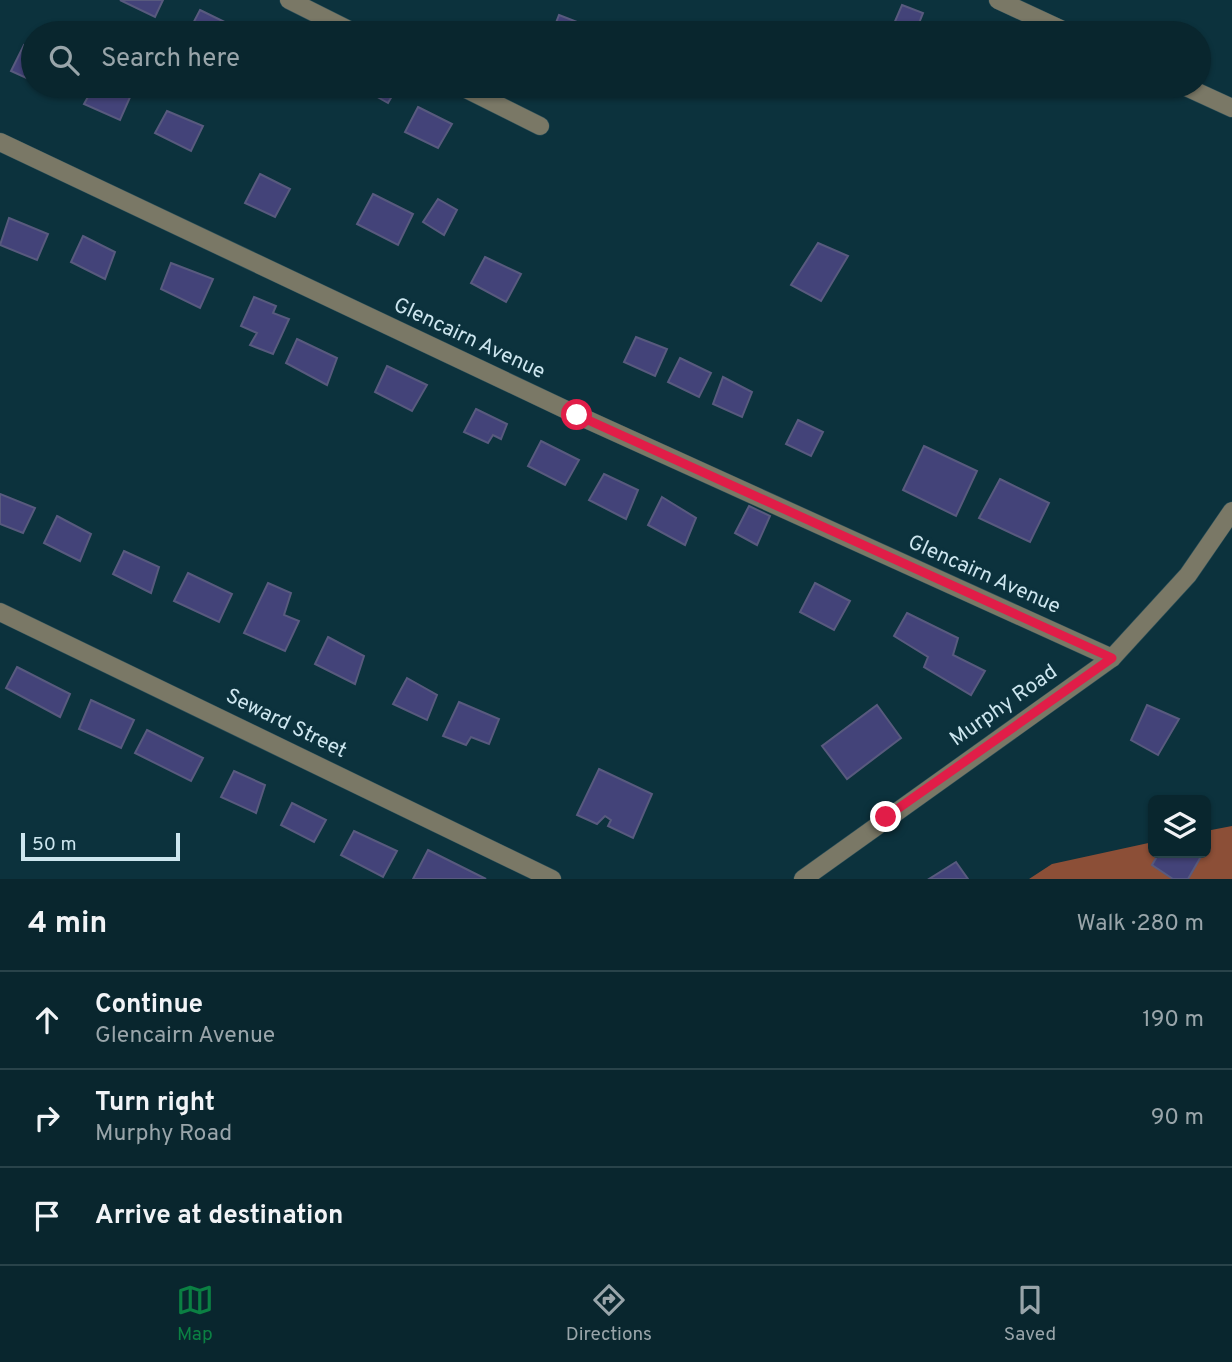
<!DOCTYPE html>
<meta charset="utf-8">
<style>
body{margin:0;font-family:Overpass,sans-serif;background:#17323a;color:#f1f3f6}
.controls{position:absolute;right:21px;bottom:21px;display:grid;overflow:hidden;border-radius:10px;box-shadow:0 2px 5px #0004}
.controls button{width:63px;height:63px;display:grid;place-items:center;padding:0;border:0;border-bottom:2px solid #29434a;background:#09262e;color:#f1f3f6;font:35px sans-serif}
.scale{position:absolute;left:21px;bottom:18px;width:159px;box-sizing:border-box;padding-left:7px;border:4px solid #cde6ef;border-top:0;font-size:19px;line-height:24px;white-space:nowrap;color:#cde6ef;-webkit-text-stroke:5px #0c323d;paint-order:stroke}
.stop{position:absolute;width:21px;height:21px;margin:-16px;border:5px solid #e11d48;border-radius:50%;background:#fff}
.stop.end{background:#e11d48;border-color:#fff;box-shadow:0 2px 7px #0008}
.list{margin:0;padding:0;list-style:none}
h2{display:flex;justify-content:space-between;align-items:center;height:91px;margin:0;padding:0 28px;font-size:30px}
h2 small{font-size:23px;font-weight:400;color:#99a5aa}
.list li{display:grid;grid-template-columns:46px 1fr auto;gap:21px;align-items:center;box-sizing:border-box;height:98px;padding:0 28px;border-top:2px solid #29434a}
.list b{display:block;font-size:26px;white-space:nowrap}
.list p{margin:0;font-size:23px;white-space:nowrap;color:#99a5aa}
.list em{font-size:23px;font-style:normal;color:#99a5aa}
.icon{flex:none;width:38px;height:38px;fill:none;stroke:currentColor;stroke-width:2;stroke-linecap:round;stroke-linejoin:round}
.map{position:relative;flex:none;width:1232px;height:879px;overflow:hidden}
.search{position:absolute;background:#09262e;box-shadow:0 2px 5px #0004;left:21px;right:21px;top:21px;height:77px;display:flex;align-items:center;gap:18px;box-sizing:border-box;padding:0 24px;border-radius:38px;color:#99a5aa;font-size:26px}
.sheet{height:385px;background:#09262e}
nav{display:flex;justify-content:space-around;align-items:center;box-sizing:border-box;height:98px;border-top:2px solid #29434a;background:#09262e;font-size:19px;color:#99a5aa}
nav a{display:grid;justify-items:center;gap:4px}
nav .on{color:#0b8043}
.map>svg:first-child{display:block}
.forest{fill:#8c4f37}
.building{fill:#434379;stroke:#585a7e;stroke-width:2}
.lines{fill:none;stroke-linecap:round;stroke-linejoin:round}
.minor-casing{stroke:#2b4f59;stroke-width:19}
.minor{stroke:#7a7866;stroke-width:18}
.route{stroke:#e11d48;stroke-width:9}
.labels{text-anchor:middle;dominant-baseline:central;stroke-width:6;stroke-linejoin:round;paint-order:stroke}
.street-label{font-size:21px;fill:#cde6ef;stroke:#0c323d}
</style>
<div class="map">
<svg width="1232" height="879" viewBox="0 0 1232 879">
<rect width="100%" height="100%" fill="#0c323d"/>
<polygon class="forest" points="1232,826 1232,879 1029,879 1052,864 1153,842 1153,853 1206,853 1206,831"/>
<g class="building">
<polygon points="120,0 163,0 155,17"/>
<polygon points="902,5 923,13 915,33 890,33"/>
<polygon points="200,10 239,29 237,33 188,33"/>
<polygon points="559,15 585,25 582,33 552,33"/>
<polygon points="24,45 33,48 33,81 11,71"/>
<polygon points="94,86 112,86 131,95 120,120 84,104"/>
<polygon points="358,86 398,86 388,103"/>
<polygon points="418,107 452,124 438,148 405,132"/>
<polygon points="167,111 203,126 191,151 155,133"/>
<polygon points="260,174 290,189 275,217 245,203"/>
<polygon points="373,194 413,214 398,245 357,224"/>
<polygon points="438,199 457,210 444,235 423,222"/>
<polygon points="9,218 48,234 37,260 0,245"/>
<polygon points="83,236 115,252 105,279 71,262"/>
<polygon points="818,243 848,256 821,301 791,285"/>
<polygon points="485,257 521,274 506,302 471,283"/>
<polygon points="171,263 213,279 200,308 161,289"/>
<polygon points="254,297 276,306 273,313 289,319 273,354 250,345 257,333 241,326"/>
<polygon points="636,337 667,349 655,376 624,362"/>
<polygon points="297,339 337,358 327,385 286,363"/>
<polygon points="680,358 711,373 699,397 668,382"/>
<polygon points="387,366 427,385 412,411 375,392"/>
<polygon points="723,377 752,392 742,417 713,404"/>
<polygon points="476,409 507,424 501,439 493,435 488,443 464,432"/>
<polygon points="798,420 823,432 811,456 786,444"/>
<polygon points="541,441 579,460 565,485 528,466"/>
<polygon points="924,446 977,471 956,516 903,490"/>
<polygon points="604,474 638,490 626,519 589,500"/>
<polygon points="1000,479 1049,503 1030,542 979,518"/>
<polygon points="0,494 35,508 23,533 0,524"/>
<polygon points="662,497 696,518 685,545 648,525"/>
<polygon points="749,506 770,516 757,545 735,533"/>
<polygon points="57,516 91,534 80,561 44,543"/>
<polygon points="124,551 159,567 151,593 113,574"/>
<polygon points="188,573 232,594 219,622 174,601"/>
<polygon points="268,583 291,593 284,615 299,621 285,651 244,633"/>
<polygon points="815,583 850,601 834,630 800,612"/>
<polygon points="907,613 958,638 953,655 985,671 971,695 924,667 928,657 894,636"/>
<polygon points="328,637 364,656 355,684 315,664"/>
<polygon points="17,667 70,694 60,717 6,688"/>
<polygon points="407,678 437,695 427,720 393,704"/>
<polygon points="91,700 134,720 121,748 79,729"/>
<polygon points="459,702 499,719 489,744 471,737 466,745 443,736"/>
<polygon points="877,705 901,738 847,779 822,746"/>
<polygon points="1147,705 1179,719 1158,755 1131,740"/>
<polygon points="147,730 203,758 191,781 135,753"/>
<polygon points="599,769 652,794 633,838 608,826 611,820 605,816 597,824 577,815"/>
<polygon points="234,771 265,785 256,813 221,797"/>
<polygon points="292,803 326,820 314,842 281,825"/>
<polygon points="354,831 397,851 383,877 341,855"/>
<polygon points="428,850 486,879 413,879"/>
<polygon points="1159,853 1203,853 1188,879 1173,879 1152,865"/>
<polygon points="956,862 968,879 929,879"/>
</g>
<g class="lines">
<defs>
<g id="minor">
<polyline points="289,0 355,33"/>
<polyline points="998,0 1069,33"/>
<polyline points="460,86 540,126"/>
<polyline points="1184,86 1232,108"/>
<polyline points="0,142 577,415 1112,658"/>
<polyline points="0,612 552,879"/>
<polyline points="803,879 1112,658 1188,575 1232,511"/>
</g>
</defs>
<use href="#minor" class="minor-casing"/>
<use href="#minor" class="minor"/>
</g>
<g class="lines">
<polyline class="route" points="577,415 1112,658 886,817"/>
</g>
<g class="labels">
<g class="street-label">
<text transform="translate(469 339) rotate(25)">Glencairn Avenue</text>
<text transform="translate(984 575) rotate(24)">Glencairn Avenue</text>
<text transform="translate(1004 706) rotate(-35)">Murphy Road</text>
<text transform="translate(286 724) rotate(26)">Seward Street</text>
</g>
</g>
</svg>
<div class="controls">
<button><svg class="icon" aria-label="layers" viewBox="0 0 24 24"><path d="M12 4l9 5-9 5-9-5zM3 14l9 5 9-5"/></svg></button>
</div>
<div class="scale">50 m</div>
<div class="stop" style="left:577px;top:415px"></div>
<div class="stop end" style="left:886px;top:817px"></div>
<div class="search"><svg class="icon" aria-label="search" viewBox="0 0 24 24"><circle cx="10" cy="10" r="6"/><path d="M15 15l6 6"/></svg>Search here</div>
</div>
<section class="sheet">
<h2>4 min<small>Walk · 280 m</small></h2>
<ul class="list">
<li><svg class="icon" aria-label="ahead" viewBox="0 0 24 24"><path d="M12 20V5M6 11l6-6 6 6"/></svg><div><b>Continue</b><p>Glencairn Avenue</p></div><em>190 m</em></li>
<li><svg class="icon" aria-label="right" viewBox="0 0 24 24"><path d="M7 20v-9h11M14 6l5 5-5 5"/></svg><div><b>Turn right</b><p>Murphy Road</p></div><em>90 m</em></li>
<li><svg class="icon" aria-label="arrive" viewBox="0 0 24 24"><path d="M6 21V4h12l-3 4 3 4H6"/></svg><div><b>Arrive at destination</b></div></li>
</ul>
</section>
<nav>
<a class="on"><svg class="icon" aria-label="map" viewBox="0 0 24 24"><path d="M3 6l6-2 6 2 6-2v14l-6 2-6-2-6 2zM9 4v14M15 6v14"/></svg>Map</a>
<a><svg class="icon" aria-label="directions" viewBox="0 0 24 24"><path d="M12 3l9 9-9 9-9-9zM9 14v-3h6M13 9l2 2-2 2"/></svg>Directions</a>
<a><svg class="icon" aria-label="saved" viewBox="0 0 24 24"><path d="M7 4h10v16l-5-4-5 4z"/></svg>Saved</a>
</nav>
